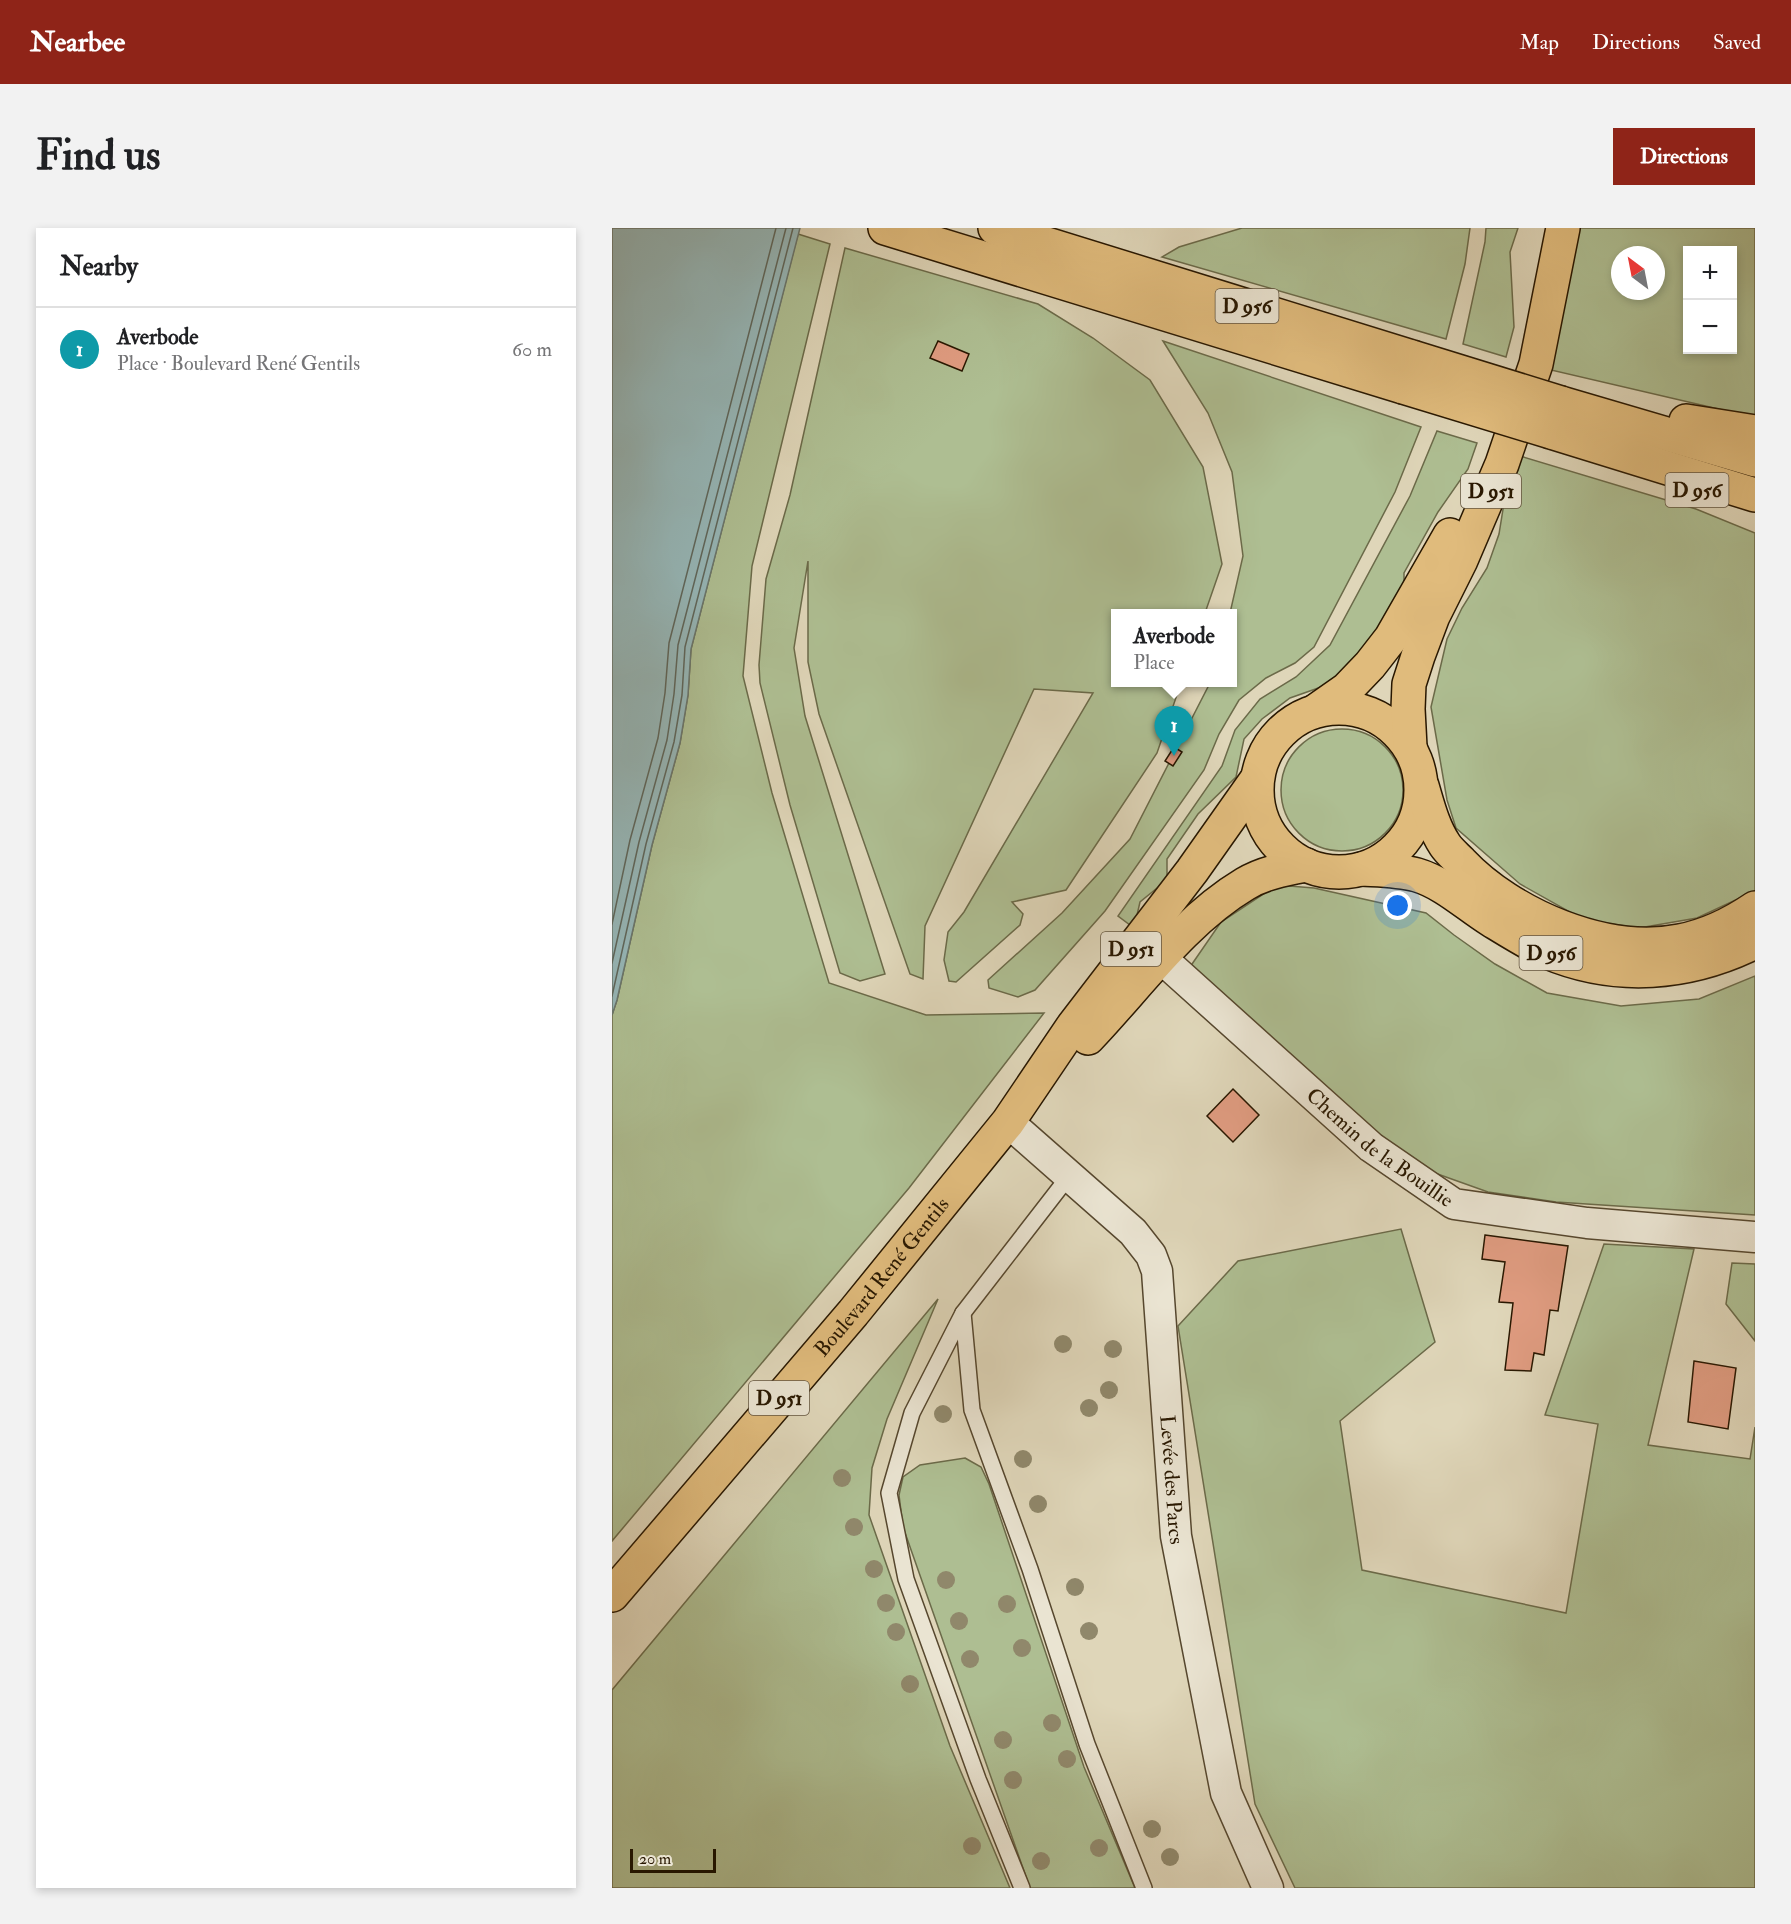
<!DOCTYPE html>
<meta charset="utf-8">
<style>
body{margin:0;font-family:"IM FELL Double Pica",serif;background:#f2f2f2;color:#202124}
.controls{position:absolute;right:18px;top:18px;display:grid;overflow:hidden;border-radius:0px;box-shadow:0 3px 9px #0003}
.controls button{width:54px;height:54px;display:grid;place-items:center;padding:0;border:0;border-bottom:2px solid #e0e0e0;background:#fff;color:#202124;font:30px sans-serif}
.compass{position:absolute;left:999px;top:18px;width:54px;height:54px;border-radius:50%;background:#fff;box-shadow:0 3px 9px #0003;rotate:328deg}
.scale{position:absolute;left:18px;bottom:15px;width:86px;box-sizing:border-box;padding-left:6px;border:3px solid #281700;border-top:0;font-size:16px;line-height:21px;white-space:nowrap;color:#281700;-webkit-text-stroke:4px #eae4d2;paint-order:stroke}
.you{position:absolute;left:786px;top:678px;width:21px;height:21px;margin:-15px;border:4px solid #fff;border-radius:50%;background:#1a73e8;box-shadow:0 0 0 9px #1a73e833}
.badge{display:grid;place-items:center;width:39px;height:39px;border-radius:50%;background:#8f2418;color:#fff;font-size:20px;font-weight:700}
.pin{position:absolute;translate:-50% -50px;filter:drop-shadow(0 2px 3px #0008)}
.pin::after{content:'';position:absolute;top:32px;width:21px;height:18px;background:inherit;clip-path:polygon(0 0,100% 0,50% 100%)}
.popup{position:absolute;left:499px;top:381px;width:126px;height:78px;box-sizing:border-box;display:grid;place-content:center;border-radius:0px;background:#fff;filter:drop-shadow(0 2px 4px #0005);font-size:20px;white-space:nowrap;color:#757577}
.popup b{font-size:22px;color:#202124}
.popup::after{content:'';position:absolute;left:50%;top:100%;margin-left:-12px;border:12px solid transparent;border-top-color:#fff}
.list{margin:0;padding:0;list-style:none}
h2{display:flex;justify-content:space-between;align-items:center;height:78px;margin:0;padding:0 24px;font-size:26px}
h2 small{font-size:20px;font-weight:400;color:#757577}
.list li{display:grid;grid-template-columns:39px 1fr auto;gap:18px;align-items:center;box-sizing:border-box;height:84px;padding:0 24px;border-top:2px solid #e0e0e0}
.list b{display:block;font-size:22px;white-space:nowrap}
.list p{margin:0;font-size:20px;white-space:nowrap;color:#757577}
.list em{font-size:20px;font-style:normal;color:#757577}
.map{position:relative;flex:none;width:1143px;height:1660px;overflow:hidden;border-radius:0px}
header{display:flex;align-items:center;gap:36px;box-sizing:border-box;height:84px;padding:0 30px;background:#8f2418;color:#fff}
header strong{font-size:28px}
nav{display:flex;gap:33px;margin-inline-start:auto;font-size:21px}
.intro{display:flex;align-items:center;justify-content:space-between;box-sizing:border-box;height:144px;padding:0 36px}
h1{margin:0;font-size:42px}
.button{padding:15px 27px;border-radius:0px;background:#8f2418;color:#fff;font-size:21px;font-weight:700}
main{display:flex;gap:36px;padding:0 36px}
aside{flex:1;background:#fff;border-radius:0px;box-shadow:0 3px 9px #0003}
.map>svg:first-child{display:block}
.green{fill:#aebe92;stroke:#6b6a49;stroke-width:1.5;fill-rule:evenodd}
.water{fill:#96b7b8;stroke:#6a776e;stroke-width:1.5}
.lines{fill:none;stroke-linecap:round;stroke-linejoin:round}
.shore{stroke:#5f675c;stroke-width:1.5}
.building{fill:#e09c81;stroke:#281700;stroke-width:1.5}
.lane-casing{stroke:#56472e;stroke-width:18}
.street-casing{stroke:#56472e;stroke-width:33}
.primary-casing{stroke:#281700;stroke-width:36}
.highway-casing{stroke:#281700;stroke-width:36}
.lane{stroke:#eae4d2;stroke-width:15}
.street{stroke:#eae4d2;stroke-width:30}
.primary{stroke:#e0bb7c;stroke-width:33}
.highway{stroke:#e0bb7c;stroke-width:33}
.highway-bridge-casing{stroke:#281700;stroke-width:36;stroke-linecap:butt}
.highway-bridge{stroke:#e0bb7c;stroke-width:33}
.tree{fill:#90886b}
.labels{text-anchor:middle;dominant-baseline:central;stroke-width:5;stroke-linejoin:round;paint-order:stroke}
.shield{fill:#eae4d2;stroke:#62543f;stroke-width:1.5}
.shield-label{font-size:20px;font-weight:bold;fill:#281700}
.street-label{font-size:21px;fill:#281700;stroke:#eae4d2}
</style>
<header>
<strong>Nearbee</strong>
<nav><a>Map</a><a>Directions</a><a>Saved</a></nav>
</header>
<div class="intro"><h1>Find us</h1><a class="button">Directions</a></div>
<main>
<aside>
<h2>Nearby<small></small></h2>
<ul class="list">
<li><span class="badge" style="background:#0f9aa8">1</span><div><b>Averbode</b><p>Place · Boulevard René Gentils</p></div><em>60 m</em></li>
</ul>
</aside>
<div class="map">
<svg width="1143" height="1660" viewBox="0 0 1143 1660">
<rect width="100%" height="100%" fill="#dfd6b9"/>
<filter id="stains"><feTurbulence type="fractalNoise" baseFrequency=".00333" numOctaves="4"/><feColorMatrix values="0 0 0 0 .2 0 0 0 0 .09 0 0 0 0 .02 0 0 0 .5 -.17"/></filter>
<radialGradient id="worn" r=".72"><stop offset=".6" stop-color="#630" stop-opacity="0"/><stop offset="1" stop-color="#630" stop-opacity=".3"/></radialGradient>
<g class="green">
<polygon points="630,0 858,0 853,36 834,111 550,29 567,19"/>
<polygon points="874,0 906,0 898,24 902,99 894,129 851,116 873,14"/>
<path d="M968,0H1143V187L1115,183L939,142L945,113L948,84ZM1076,22H1120V122H1076ZM1008,27H1044V63H1008Z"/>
<polygon points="186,6 218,16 140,338 131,448 160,565 217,755 314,787 432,785 297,960 0,1313 0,787 5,772 40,617 68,515 76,467 79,421"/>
<polygon points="233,20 426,76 481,110 538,152 591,239 610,336 593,385 504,386 504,454 569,455 545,525 454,662 400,674 411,686 408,697 344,754 337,753 332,732 336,704 352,684 481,465 422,461 313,698 311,751 298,746 207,486 196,434 196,333 182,420 193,488 273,746 248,753 228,745 178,577 148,455 147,437 154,351 178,267"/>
<polygon points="551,113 809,199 783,264 702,419 683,435 654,450 627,472 607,506 592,542 493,683 423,762 406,769 377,760 376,752 450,685 518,611 598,455 620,454 620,386 618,385 631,328 620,244 596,185"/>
<polygon points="825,203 865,215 856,241 826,284 792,345 792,360 744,435 712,458 678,470 650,491 632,511 624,549 586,586 555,631 555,652 528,674 522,700 506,688 610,538 623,502 648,471 684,449 718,417 798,268"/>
<polygon points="908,228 1084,281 1143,305 1143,663 1085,690 1027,700 972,692 908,656 844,600 835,572 819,479 835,411 850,380 875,340 887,306 893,269"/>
<circle cx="730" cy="562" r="61"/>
<polygon points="665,657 702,660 814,685 842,707 883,736 935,765 1009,778 1087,771 1143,748 1143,987 944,974 876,964 806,939 752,897 578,739 609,694"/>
<polygon points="789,1001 823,1114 728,1193 750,1342 954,1385 986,1196 933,1187 992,1016 1082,1021 1036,1217 1138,1231 1143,1199 1143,1660 683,1660 643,1576 566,1098 626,1033"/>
<polygon points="1120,1035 1143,1036 1143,1113 1114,1076"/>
<polygon points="326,1071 275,1191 260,1240 257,1287 338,1518 398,1660 0,1660 0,1462"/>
<polygon points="353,1230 369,1239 377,1256 472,1539 523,1660 418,1660 291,1299 287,1267 291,1249 308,1237"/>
</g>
<polygon class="water" points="0,0 188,0 79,421 76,467 68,515 40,617 5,772 0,787"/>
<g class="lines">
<g class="shore">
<polyline points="0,696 18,612 46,510 53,465 57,415 164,0"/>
<polyline points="0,735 27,614 55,512 62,466 66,417 174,0"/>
<polyline points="0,768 34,616 62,514 70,467 73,419 181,0"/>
</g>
</g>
<g class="building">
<polygon points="326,113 357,126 350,143 318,130"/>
<polygon points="562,519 570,524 561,538 553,533"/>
<polygon points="621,861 647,887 621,914 595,888"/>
<polygon points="873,1007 956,1018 946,1083 938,1082 932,1127 922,1125 919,1143 893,1142 901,1075 887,1074 893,1034 870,1031"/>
<polygon points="1082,1133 1124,1140 1116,1201 1076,1194"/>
</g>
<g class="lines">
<defs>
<g id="lane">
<polyline points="351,1085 360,1182 418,1341 475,1516 532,1660"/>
<polyline points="410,1660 366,1551 294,1351 277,1265 300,1185 351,1085 457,948"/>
</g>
<g id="street">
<path id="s1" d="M549,730L759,919L842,976L975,995L1143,1009"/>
<path id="s2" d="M396,894L521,1004L539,1027L545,1043L564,1308L614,1565L656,1660"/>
</g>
<g id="primary">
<circle cx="727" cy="562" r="82"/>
<polyline points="705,482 735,461 758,437 779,410 838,307"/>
<polyline points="798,519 796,481 797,456 806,428 821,388 849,332 890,236 924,136 951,0"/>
<path d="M476,810C525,759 571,693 633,656C651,645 673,641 694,637"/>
<path id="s3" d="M0,1367L241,1085L396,894L461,798L580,643L645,551"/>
</g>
<g id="highway">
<polyline points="273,0 791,159"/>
<polyline points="383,0 800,129"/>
<polyline points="949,175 1143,232"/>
<polyline points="1074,193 1143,204"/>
<polyline points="939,204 1143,267"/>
<path d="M810,558C816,578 821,599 833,617C837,623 843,628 849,634C899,687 994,728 1068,713C1094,708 1121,695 1143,680"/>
<path d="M750,641C768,642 787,642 805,647C832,655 855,677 879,692C897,703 916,715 935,724C1004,753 1077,747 1143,714"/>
</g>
</defs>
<use href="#lane" class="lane-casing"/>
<use href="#street" class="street-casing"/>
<use href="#primary" class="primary-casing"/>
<use href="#highway" class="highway-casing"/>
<use href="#lane" class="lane"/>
<use href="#street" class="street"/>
<use href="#primary" class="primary"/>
<use href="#highway" class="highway"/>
<defs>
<g id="highway-bridge">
<polyline points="800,129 949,175"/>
<polyline points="791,159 939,204"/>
</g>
</defs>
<use href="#highway-bridge" class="highway-bridge-casing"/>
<use href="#highway-bridge" class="highway-bridge"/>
</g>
<g class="tree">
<circle cx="451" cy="1116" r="9"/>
<circle cx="501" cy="1121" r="9"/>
<circle cx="497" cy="1162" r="9"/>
<circle cx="477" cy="1180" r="9"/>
<circle cx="331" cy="1186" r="9"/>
<circle cx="411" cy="1231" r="9"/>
<circle cx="230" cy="1250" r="9"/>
<circle cx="426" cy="1276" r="9"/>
<circle cx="242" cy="1299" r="9"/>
<circle cx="262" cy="1341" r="9"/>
<circle cx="334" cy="1352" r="9"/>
<circle cx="463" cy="1359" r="9"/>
<circle cx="274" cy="1375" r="9"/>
<circle cx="395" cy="1376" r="9"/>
<circle cx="347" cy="1393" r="9"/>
<circle cx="477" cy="1403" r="9"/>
<circle cx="284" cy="1404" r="9"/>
<circle cx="410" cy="1420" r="9"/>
<circle cx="358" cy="1431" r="9"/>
<circle cx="298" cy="1456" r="9"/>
<circle cx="440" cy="1495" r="9"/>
<circle cx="391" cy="1512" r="9"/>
<circle cx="455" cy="1531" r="9"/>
<circle cx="401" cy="1552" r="9"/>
<circle cx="540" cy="1601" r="9"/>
<circle cx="360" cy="1618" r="9"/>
<circle cx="487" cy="1620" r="9"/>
<circle cx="558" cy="1629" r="9"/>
<circle cx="429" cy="1633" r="9"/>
</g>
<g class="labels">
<g class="shield">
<rect x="603.5" y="61" width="63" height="34" rx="4.5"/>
<rect x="1053.5" y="245" width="63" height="34" rx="4.5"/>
<rect x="849" y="246" width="60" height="34" rx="4.5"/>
<rect x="489" y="704" width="60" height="34" rx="4.5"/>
<rect x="907.5" y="708" width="63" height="34" rx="4.5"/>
<rect x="137" y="1153" width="60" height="34" rx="4.5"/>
</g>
<g class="shield-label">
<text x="635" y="78">D 956</text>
<text x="1085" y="262">D 956</text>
<text x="879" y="263">D 951</text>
<text x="519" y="721">D 951</text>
<text x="939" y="725">D 956</text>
<text x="167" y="1170">D 951</text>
</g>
<g class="street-label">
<text stroke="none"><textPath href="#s1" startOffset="290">Chemin de la Bouillie</textPath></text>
<text stroke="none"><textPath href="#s3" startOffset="417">Boulevard René Gentils</textPath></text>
<text stroke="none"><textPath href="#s2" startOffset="422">Levée des Parcs</textPath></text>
</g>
</g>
<rect width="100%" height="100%" filter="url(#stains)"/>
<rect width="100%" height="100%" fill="url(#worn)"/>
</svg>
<div class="controls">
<button>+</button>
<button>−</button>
</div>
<svg class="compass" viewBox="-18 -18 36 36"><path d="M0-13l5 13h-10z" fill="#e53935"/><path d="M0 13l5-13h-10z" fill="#757577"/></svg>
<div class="scale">20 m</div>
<div class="you"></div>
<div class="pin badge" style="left:562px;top:528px;background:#0f9aa8">1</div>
<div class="popup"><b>Averbode</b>Place</div>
</div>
</main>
